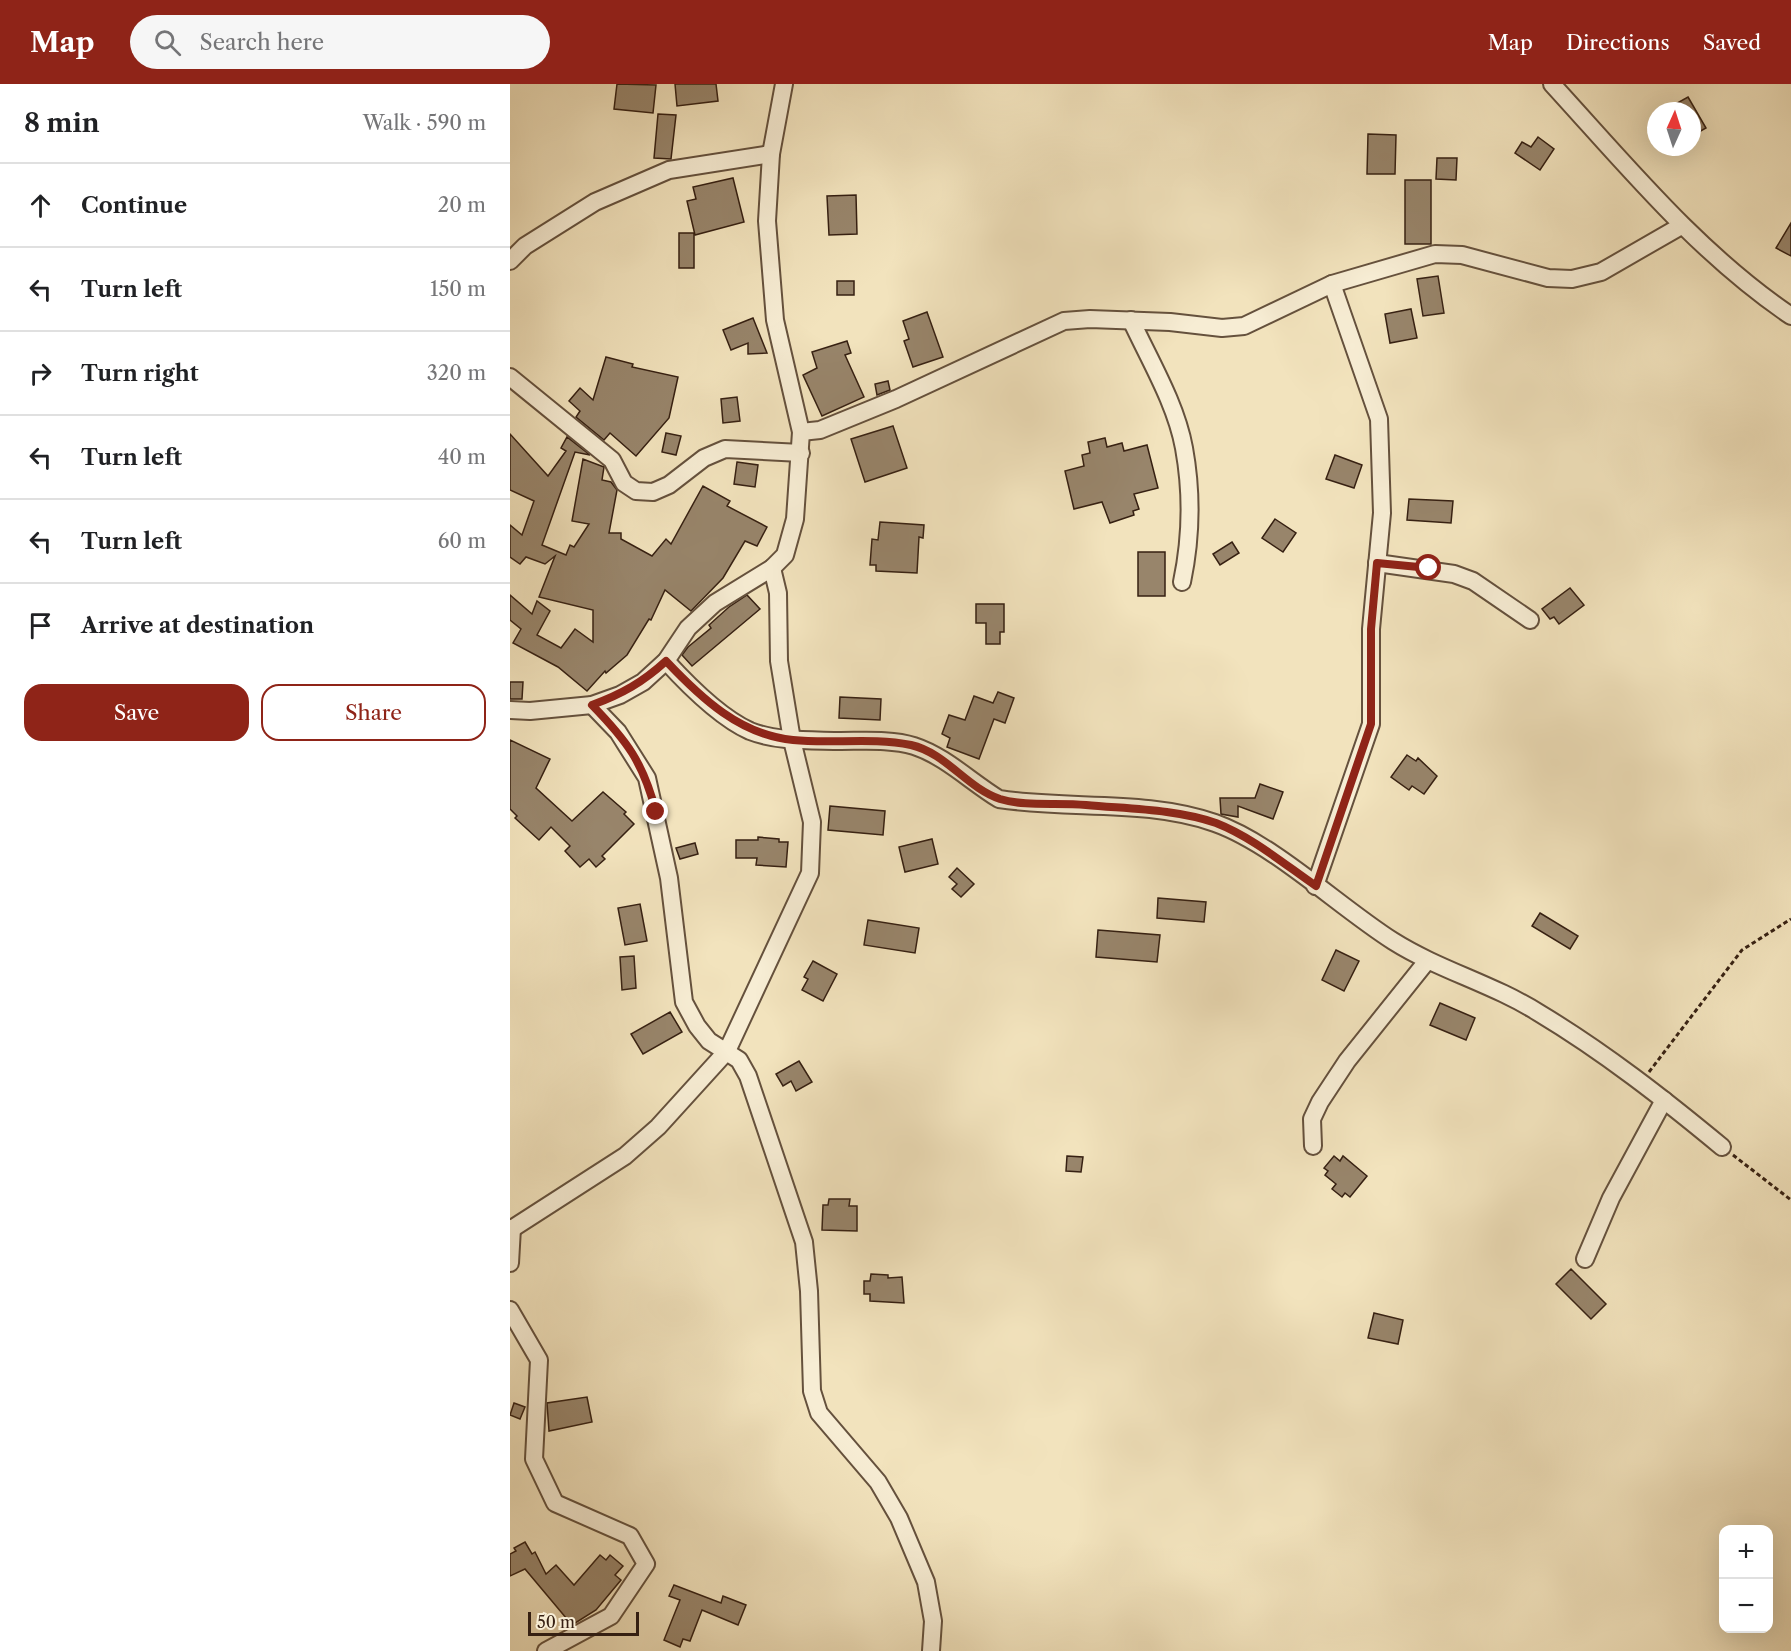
<!DOCTYPE html>
<meta charset="utf-8">
<style>
body{margin:0;font-family:"Libre Caslon Text",serif;background:#f6f6f6;color:#202124}
.controls{position:absolute;right:18px;bottom:18px;display:grid;overflow:hidden;border-radius:12px;box-shadow:0 6px 24px #0002}
.controls button{width:54px;height:54px;display:grid;place-items:center;padding:0;border:0;border-bottom:2px solid #e0e0e0;background:#fff;color:#202124;font:30px sans-serif}
.compass{position:absolute;left:1137px;top:18px;width:54px;height:54px;border-radius:50%;background:#fff;box-shadow:0 6px 24px #0002;rotate:3deg}
.scale{position:absolute;left:18px;bottom:15px;width:111px;box-sizing:border-box;padding-left:6px;border:3px solid #362012;border-top:0;font-size:16px;line-height:21px;white-space:nowrap;color:#362012;-webkit-text-stroke:4px #f7edd4;paint-order:stroke}
.stop{position:absolute;width:18px;height:18px;margin:-14px;border:4px solid #8f2418;border-radius:50%;background:#fff}
.stop.end{background:#8f2418;border-color:#fff;box-shadow:0 2px 6px #0008}
.list{margin:0;padding:0;list-style:none}
h2{display:flex;justify-content:space-between;align-items:center;height:78px;margin:0;padding:0 24px;font-size:26px}
h2 small{font-size:20px;font-weight:400;color:#757577}
.list li{display:grid;grid-template-columns:39px 1fr auto;gap:18px;align-items:center;box-sizing:border-box;height:84px;padding:0 24px;border-top:2px solid #e0e0e0}
.list b{display:block;font-size:22px;white-space:nowrap}
.list em{font-size:20px;font-style:normal;color:#757577}
.actions{display:flex;gap:12px;padding:18px 24px}
.actions a{flex:1;padding:14px 0;border:2px solid #8f2418;border-radius:18px;text-align:center;font-size:21px;color:#8f2418}
.actions .main{background:#8f2418;color:#fff}
.icon{flex:none;width:33px;height:33px;fill:none;stroke:currentColor;stroke-width:2;stroke-linecap:round;stroke-linejoin:round}
.map{position:relative;flex:none;width:1281px;height:1567px;overflow:hidden}
header{display:flex;align-items:center;gap:36px;box-sizing:border-box;height:84px;padding:0 30px;background:#8f2418;color:#fff}
header strong{font-size:28px}
nav{display:flex;gap:33px;margin-inline-start:auto;font-size:21px}
.search{width:420px;height:54px;background:#f6f6f6;display:flex;align-items:center;gap:15px;box-sizing:border-box;padding:0 21px;border-radius:33px;color:#757577;font-size:22px}
main{display:flex}
aside{flex:1;background:#fff}
.map>svg:first-child{display:block}
.building{fill:#98856b;stroke:#362012;stroke-width:1.5}
.lines{fill:none;stroke-linecap:round;stroke-linejoin:round}
.street-casing{stroke:#65513d;stroke-width:20}
.path{stroke:#362012;stroke-width:3;stroke-dasharray:4.5 3;stroke-linecap:butt}
.street{stroke:#f7edd4;stroke-width:16}
.route{stroke:#8f2418;stroke-width:8}
</style>
<header>
<strong>Map</strong>
<div class="search"><svg class="icon" aria-label="search" viewBox="0 0 24 24"><circle cx="10" cy="10" r="6"/><path d="M15 15l6 6"/></svg>Search here</div>
<nav><a>Map</a><a>Directions</a><a>Saved</a></nav>
</header>
<main>
<aside>
<h2>8 min<small>Walk · 590 m</small></h2>
<ul class="list">
<li><svg class="icon" aria-label="ahead" viewBox="0 0 24 24"><path d="M12 20V5M6 11l6-6 6 6"/></svg><div><b>Continue</b></div><em>20 m</em></li>
<li><svg class="icon" aria-label="left" viewBox="0 0 24 24"><path d="M17 20v-9H6M10 6l-5 5 5 5"/></svg><div><b>Turn left</b></div><em>150 m</em></li>
<li><svg class="icon" aria-label="right" viewBox="0 0 24 24"><path d="M7 20v-9h11M14 6l5 5-5 5"/></svg><div><b>Turn right</b></div><em>320 m</em></li>
<li><svg class="icon" aria-label="left" viewBox="0 0 24 24"><path d="M17 20v-9H6M10 6l-5 5 5 5"/></svg><div><b>Turn left</b></div><em>40 m</em></li>
<li><svg class="icon" aria-label="left" viewBox="0 0 24 24"><path d="M17 20v-9H6M10 6l-5 5 5 5"/></svg><div><b>Turn left</b></div><em>60 m</em></li>
<li><svg class="icon" aria-label="arrive" viewBox="0 0 24 24"><path d="M6 21V4h12l-3 4 3 4H6"/></svg><div><b>Arrive at destination</b></div></li>
</ul>
<div class="actions"><a class="main">Save</a><a>Share</a></div>
</aside>
<div class="map">
<svg width="1281" height="1567" viewBox="0 0 1281 1567">
<rect width="100%" height="100%" fill="#f2e3bd"/>
<filter id="stains"><feTurbulence type="fractalNoise" baseFrequency=".00333" numOctaves="4"/><feColorMatrix values="0 0 0 0 .2 0 0 0 0 .09 0 0 0 0 .02 0 0 0 .5 -.17"/></filter>
<radialGradient id="worn" r=".72"><stop offset=".6" stop-color="#630" stop-opacity="0"/><stop offset="1" stop-color="#630" stop-opacity=".3"/></radialGradient>
<g class="building">
<polygon points="107,0 146,1 143,29 104,25"/>
<polygon points="165,0 206,0 208,17 167,22"/>
<polygon points="1178,13 1196,44 1182,52 1182,27 1153,27"/>
<polygon points="148,30 166,31 161,75 144,74"/>
<polygon points="858,50 886,51 885,90 857,90"/>
<polygon points="1028,53 1044,65 1030,86 1005,69 1012,58 1021,63"/>
<polygon points="927,74 947,74 946,96 926,95"/>
<polygon points="223,94 234,138 185,151 177,117 186,115 183,103"/>
<rect x="895" y="96" width="26" height="64"/>
<polygon points="346,111 347,150 319,151 317,112"/>
<polygon points="1281,139 1281,172 1266,164"/>
<rect x="169" y="149" width="15" height="35"/>
<polygon points="928,192 934,229 913,232 907,195"/>
<rect x="327" y="197" width="17" height="14"/>
<polygon points="901,225 907,254 880,259 875,230"/>
<polygon points="417,228 433,273 403,283 394,257 399,255 393,237"/>
<polygon points="243,234 257,269 238,270 238,259 221,266 213,246"/>
<polygon points="337,257 341,269 335,271 354,313 312,332 293,291 307,284 302,268"/>
<polygon points="96,273 123,280 122,283 168,293 159,334 126,372 100,349 94,356 66,333 70,327 59,317 70,304 83,316"/>
<polygon points="378,297 380,306 367,311 365,300"/>
<polygon points="227,313 230,337 213,339 211,315"/>
<polygon points="383,342 397,384 355,398 341,355"/>
<polygon points="156,349 171,352 166,371 152,368"/>
<polygon points="0,350 38,392 56,367 51,364 57,353 80,371 65,368 32,461 56,471 60,461 64,463 79,440 62,437 73,375 94,383 92,396 101,398 107,406 99,449 111,449 111,455 142,472 156,455 161,460 193,402 220,417 217,422 257,443 247,462 235,457 213,494 181,527 155,506 141,536 139,535 117,571 96,589 95,587 77,607 48,583 3,559 11,545 0,536 0,511 22,530 27,517 40,527 27,551 51,564 65,545 83,558 83,526 29,513 45,472 35,480 16,473 10,480 0,473 0,441 12,451 24,417 0,406"/>
<polygon points="595,354 597,363 612,359 614,367 637,361 648,404 624,410 629,425 623,427 624,431 600,439 592,418 564,425 555,387 574,382 572,371 580,369 578,358"/>
<polygon points="825,371 852,381 844,404 816,395"/>
<polygon points="227,378 248,381 245,403 224,400"/>
<polygon points="899,415 943,417 941,439 897,436"/>
<polygon points="765,435 786,449 773,468 752,454"/>
<polygon points="370,438 414,441 413,454 409,453 407,489 366,487 366,481 360,481 362,455 368,456"/>
<polygon points="722,458 729,469 710,481 703,470"/>
<rect x="628" y="468" width="27" height="44"/>
<polygon points="1060,504 1074,521 1049,540 1044,533 1040,535 1032,525"/>
<polygon points="237,511 250,525 182,582 172,571 178,563 201,544 199,541 219,523"/>
<polygon points="466,520 494,520 494,548 490,548 490,560 476,560 476,539 466,539"/>
<polygon points="0,598 13,598 12,615 0,615"/>
<polygon points="488,608 504,614 495,639 484,635 469,675 437,663 440,654 432,650 439,631 455,636 464,612 483,619"/>
<polygon points="330,613 371,615 370,636 329,634"/>
<polygon points="0,656 40,675 26,704 62,737 93,708 116,728 114,730 124,740 92,772 95,775 86,783 79,775 70,783 55,767 60,762 41,743 29,756 5,734 7,732 0,725"/>
<polygon points="897,671 906,677 908,674 927,692 914,710 902,702 899,706 881,693"/>
<polygon points="750,700 773,708 763,735 728,722 728,733 711,730 710,714 745,714"/>
<polygon points="320,722 375,727 373,751 318,746"/>
<polygon points="248,753 269,755 269,758 278,758 276,783 246,781 247,774 226,774 226,756 248,756"/>
<polygon points="422,755 428,780 395,788 389,763"/>
<polygon points="185,759 188,770 170,775 166,764"/>
<polygon points="447,784 464,800 451,813 442,805 447,800 439,793"/>
<polygon points="648,814 696,818 694,838 647,834"/>
<polygon points="130,820 137,857 115,861 108,824"/>
<polygon points="1030,829 1068,852 1060,865 1022,842"/>
<polygon points="358,836 409,844 405,869 354,861"/>
<polygon points="588,846 650,851 647,878 586,873"/>
<polygon points="826,866 849,877 834,907 812,896"/>
<polygon points="124,872 126,904 112,906 110,873"/>
<polygon points="303,877 327,890 313,917 292,906 298,895 294,893"/>
<polygon points="930,919 965,934 956,956 920,941"/>
<polygon points="160,928 172,948 133,970 121,950"/>
<polygon points="289,977 302,998 286,1007 281,997 273,1002 266,990"/>
<polygon points="557,1072 573,1073 571,1088 556,1087"/>
<polygon points="824,1072 830,1077 833,1072 857,1092 840,1113 835,1109 832,1113 822,1105 826,1100 815,1091 818,1087 814,1084"/>
<polygon points="319,1115 340,1115 339,1122 347,1122 347,1147 312,1146 313,1121 318,1121"/>
<polygon points="1061,1185 1096,1220 1081,1235 1046,1200"/>
<polygon points="361,1190 378,1191 378,1194 392,1193 394,1219 360,1217 360,1210 354,1210 354,1197 360,1197"/>
<polygon points="864,1229 893,1236 888,1260 858,1254"/>
<polygon points="77,1313 82,1338 39,1347 37,1319"/>
<polygon points="4,1319 15,1323 10,1335 0,1331"/>
<polygon points="15,1458 22,1470 25,1468 36,1490 46,1481 64,1501 90,1471 96,1476 100,1471 113,1482 105,1491 111,1496 86,1526 62,1541 15,1485 0,1492 0,1470 6,1467 4,1464"/>
<polygon points="164,1501 211,1519 213,1512 236,1521 228,1541 192,1526 180,1557 173,1555 170,1563 154,1556 170,1516 159,1512"/>
</g>
<g class="lines">
<defs>
<g id="street">
<path d="M1042,0C1117,82 1188,169 1281,232"/>
<polyline points="0,177 15,162 85,118 159,86 261,70"/>
<path d="M621,236C640,277 666,320 674,364C682,408 681,455 672,498"/>
<polyline points="0,293 102,376 114,399 126,407 143,408 159,401 194,374 215,365 291,369"/>
<polyline points="291,348 310,346 386,315 554,237 580,235 660,238 712,244 734,242 822,200 925,170 952,171 1038,194 1062,195 1091,188 1171,142"/>
<polyline points="867,479 944,490 963,497 1020,536"/>
<path d="M156,577C177,600 211,634 240,647C268,658 301,656 331,657C354,657 382,655 404,662C435,672 461,698 489,715C560,726 637,715 705,739C764,760 828,822 883,857C929,886 983,900 1029,929C1094,968 1154,1015 1212,1063"/>
<polyline points="82,621 108,648 137,694 159,794 174,918 187,942 199,957 229,976 238,992 294,1158 299,1207 302,1307 309,1329 368,1398 389,1434 416,1498 423,1537 421,1567"/>
<polyline points="0,626 20,627 82,621 110,611 133,598 156,577 178,544 205,519 262,484 275,471 285,435 291,348 265,236 257,137 261,70 274,0"/>
<polyline points="805,802 861,640 861,545 872,429 869,335 822,200"/>
<polyline points="803,1062 802,1035 810,1018 837,977 917,877"/>
<polyline points="0,1146 115,1072 148,1043 217,967 300,789 302,738 282,656 269,577 268,509 262,484"/>
<polyline points="1075,1175 1101,1114 1154,1016"/>
<polyline points="0,1179 2,1144"/>
<polyline points="0,1226 29,1276 24,1375 45,1419 120,1452 136,1480 101,1532 36,1567"/>
</g>
</defs>
<use href="#street" class="street-casing"/>
<g class="path">
<polyline points="1139,988 1232,866 1281,835"/>
<polyline points="1223,1071 1281,1116"/>
</g>
<use href="#street" class="street"/>
</g>
<g class="lines">
<path class="route" d="M146,728C133,678 117,657 82,621C112,610 133,598 156,577C191,614 230,651 283,656C322,660 362,653 401,661C436,669 457,704 490,715C516,723 548,718 576,721C618,725 665,725 706,739C742,753 774,780 806,802L861,640V545L867,479L919,484"/>
</g>
<rect width="100%" height="100%" filter="url(#stains)"/>
<rect width="100%" height="100%" fill="url(#worn)"/>
</svg>
<div class="controls">
<button>+</button>
<button>−</button>
</div>
<svg class="compass" viewBox="-18 -18 36 36"><path d="M0-13l5 13h-10z" fill="#e53935"/><path d="M0 13l5-13h-10z" fill="#757577"/></svg>
<div class="scale">50 m</div>
<div class="stop" style="left:919px;top:484px"></div>
<div class="stop end" style="left:146px;top:728px"></div>
</div>
</main>
